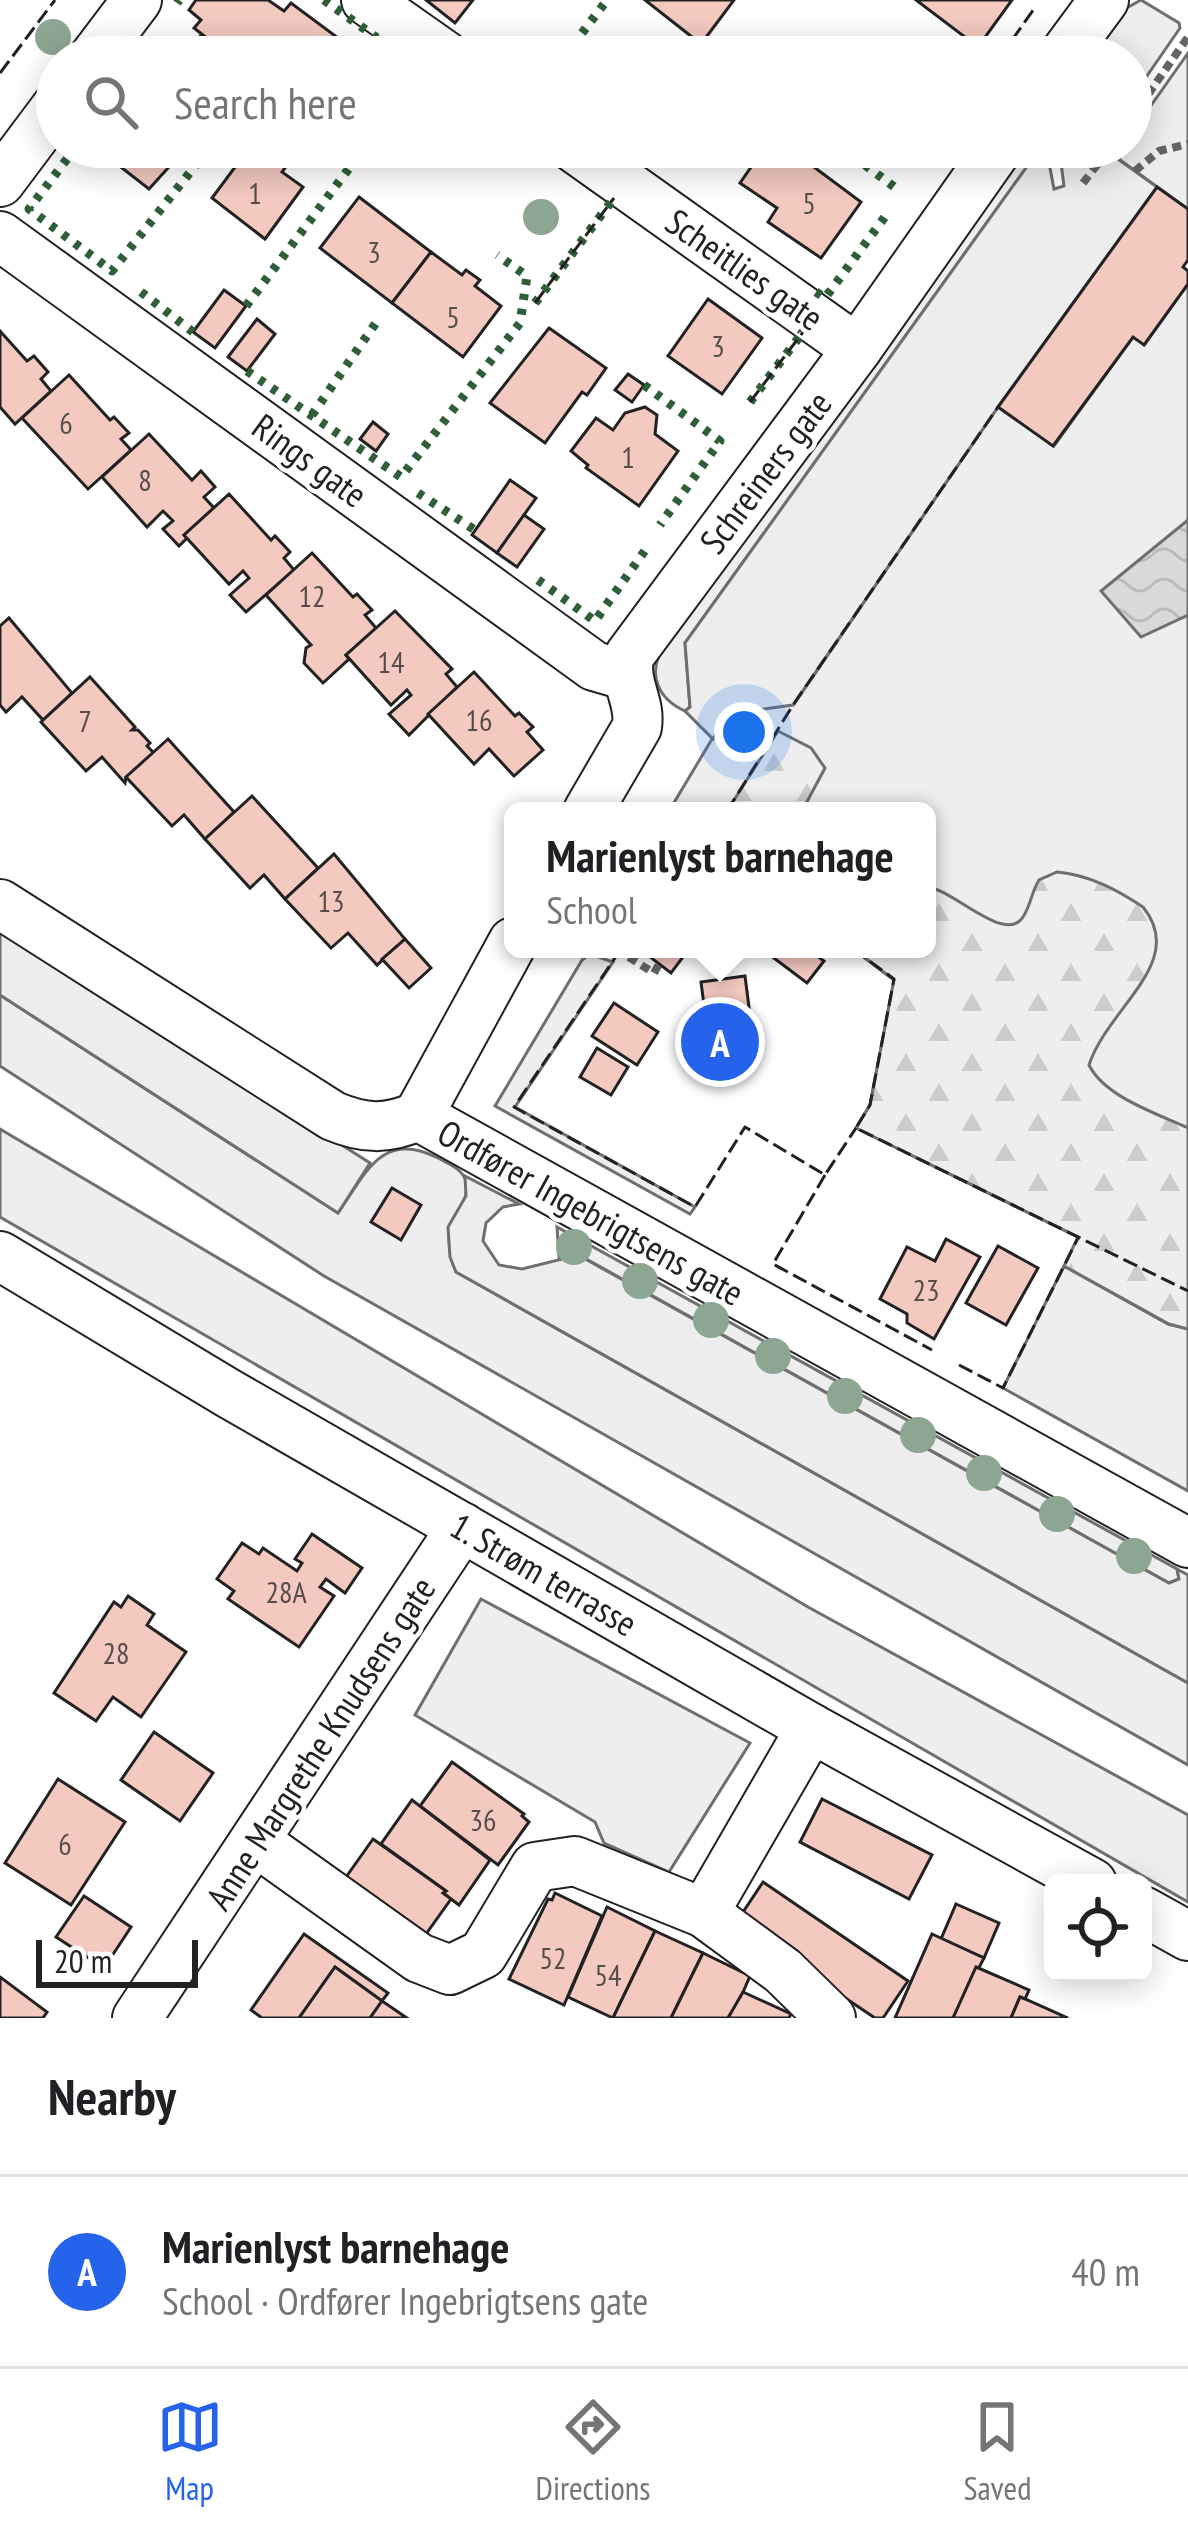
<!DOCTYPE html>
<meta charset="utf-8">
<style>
body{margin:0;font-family:"PT Sans Narrow",sans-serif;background:#f6f6f6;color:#202124}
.controls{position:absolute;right:36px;bottom:36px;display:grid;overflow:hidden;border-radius:18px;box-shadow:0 6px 30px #0003}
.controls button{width:108px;height:108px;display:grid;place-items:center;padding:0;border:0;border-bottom:3px solid #e0e0e0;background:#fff;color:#202124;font:60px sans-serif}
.scale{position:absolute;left:36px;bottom:30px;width:162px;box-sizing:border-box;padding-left:12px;border:6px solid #222;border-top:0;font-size:33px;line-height:42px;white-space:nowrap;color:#222;-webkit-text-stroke:9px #fff;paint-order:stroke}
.you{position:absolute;left:744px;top:732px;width:42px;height:42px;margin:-30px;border:9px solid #fff;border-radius:50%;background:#1a73e8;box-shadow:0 0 0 18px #1a73e833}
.badge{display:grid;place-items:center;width:78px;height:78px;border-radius:50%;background:#2563eb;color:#fff;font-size:39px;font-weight:700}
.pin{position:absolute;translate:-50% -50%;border:6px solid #fff;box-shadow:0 3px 12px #0006}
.popup{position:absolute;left:504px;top:802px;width:432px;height:156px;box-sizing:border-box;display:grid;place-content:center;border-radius:18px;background:#fff;filter:drop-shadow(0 3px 9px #0005);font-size:39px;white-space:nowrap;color:#757577}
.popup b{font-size:45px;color:#202124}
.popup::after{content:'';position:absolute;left:50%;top:100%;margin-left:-24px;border:24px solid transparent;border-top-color:#fff}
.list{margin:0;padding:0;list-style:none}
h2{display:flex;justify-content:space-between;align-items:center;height:156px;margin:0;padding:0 48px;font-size:51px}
h2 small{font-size:39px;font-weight:400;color:#757577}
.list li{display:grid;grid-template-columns:78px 1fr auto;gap:36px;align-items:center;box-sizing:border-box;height:192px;padding:0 48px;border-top:3px solid #e0e0e0}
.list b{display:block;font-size:45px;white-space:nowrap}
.list p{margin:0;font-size:39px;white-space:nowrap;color:#757577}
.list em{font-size:39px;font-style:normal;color:#757577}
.icon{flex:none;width:66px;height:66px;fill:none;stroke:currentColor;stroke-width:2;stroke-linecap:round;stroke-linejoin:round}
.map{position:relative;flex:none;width:1188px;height:2018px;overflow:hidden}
.search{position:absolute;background:#fff;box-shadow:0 6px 30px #0003;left:36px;right:36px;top:36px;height:132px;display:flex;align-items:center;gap:30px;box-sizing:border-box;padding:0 42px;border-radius:66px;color:#757577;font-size:45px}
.sheet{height:348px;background:#fff}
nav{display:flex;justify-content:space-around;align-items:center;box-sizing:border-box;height:168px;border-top:3px solid #e0e0e0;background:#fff;font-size:33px;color:#757577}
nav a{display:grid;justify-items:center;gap:6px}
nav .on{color:#2563eb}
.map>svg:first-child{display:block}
.green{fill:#eee;stroke:#6f6f6f;stroke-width:3}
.forest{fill:url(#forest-firs);stroke:#6f6f6f;stroke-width:3}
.parking{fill:#ededed;stroke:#6f6f6f;stroke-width:3}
.water{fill:url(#water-waves);stroke:#6f6f6f;stroke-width:3}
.building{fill:#f3c9c0;stroke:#222;stroke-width:3}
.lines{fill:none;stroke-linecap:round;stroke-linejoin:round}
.street-casing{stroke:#222;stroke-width:52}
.path{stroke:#646464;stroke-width:8;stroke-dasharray:9 6;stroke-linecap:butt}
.street{stroke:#fff;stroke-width:48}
.hedge{stroke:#2f5e38;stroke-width:9;stroke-dasharray:6 9;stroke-linecap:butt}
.fence{stroke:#222;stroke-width:3;stroke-dasharray:15 6;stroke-linecap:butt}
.tree{fill:#8da692}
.labels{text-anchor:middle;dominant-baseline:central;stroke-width:9;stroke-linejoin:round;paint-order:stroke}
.number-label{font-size:30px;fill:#564c4a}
.street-label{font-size:36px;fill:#222;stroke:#fff}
</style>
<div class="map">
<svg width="1188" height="2018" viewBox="0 0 1188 2018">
<defs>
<pattern id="forest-firs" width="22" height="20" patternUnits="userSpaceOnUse" patternTransform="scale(3)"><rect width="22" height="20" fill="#eee"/><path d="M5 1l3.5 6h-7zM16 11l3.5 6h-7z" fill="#ccc"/></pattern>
<pattern id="water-waves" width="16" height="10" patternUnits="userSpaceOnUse" patternTransform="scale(3)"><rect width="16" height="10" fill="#d9d9d9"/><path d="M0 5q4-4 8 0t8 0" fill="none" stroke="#bababa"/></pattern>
</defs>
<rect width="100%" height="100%" fill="#fff"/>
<g class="green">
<polygon points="1141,0 1179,23 1180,28 1131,99 1131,57 1089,57 1123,10"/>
<polygon points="1188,53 1188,209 1120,160 1119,151 1131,147 1131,134"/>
<path d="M1024,147H1041L685,643L690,707L685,711C658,699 647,674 663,648Z"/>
<polygon points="1188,284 1188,1291 856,1128 870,1105 894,980 853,949 927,949 927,811 669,811 727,714 794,704 998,407 1054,446 1133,337 1145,344"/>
<polygon points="590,954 613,962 515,1107 695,1207 690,1214 495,1106 582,960"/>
<path d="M0,995L338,1213C365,1175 381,1129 438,1158C449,1164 464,1170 466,1182C472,1210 434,1219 456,1272L1188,1683V1765L324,1276L0,1066Z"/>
<polygon points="0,1129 808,1607 1188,1815 1188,1902 0,1217"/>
<polygon points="557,1227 1177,1569 1179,1579 1169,1583 579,1255 559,1257"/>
<polygon points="1064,1266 1168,1324 1188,1329 1188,1491 1003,1388"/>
<polygon points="481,1599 750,1743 669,1872 604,1843 595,1822 415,1715"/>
</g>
<g class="forest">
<polygon points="778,731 811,748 825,768 802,811 727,811"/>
<path d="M1057,872C1089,875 1116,889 1143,907C1188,962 1108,1007 1089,1065C1105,1097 1156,1113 1188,1128V1329L1169,1324L1064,1266L1078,1237L856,1128L870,1105L894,980L853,949H927V887C953,889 1005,945 1023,917C1030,907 1032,891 1039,880Z"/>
</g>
<g class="parking">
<polygon points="1041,147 1046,147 1054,189 1064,186 1059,147 1101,147 1157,187 998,407 793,705 728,714 713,739 685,711 690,707 685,643"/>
<polygon points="0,927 370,1163 338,1213 0,995"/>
<polygon points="465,1176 519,1204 503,1207 486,1223 483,1241 499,1265 522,1269 578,1255 1169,1583 1179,1579 1177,1569 1188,1575 1188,1683 456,1272 450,1257 448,1227 466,1196"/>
</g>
<polygon class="water" points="1188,520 1188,615 1141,637 1101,591"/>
<g class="building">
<polygon points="196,0 268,0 284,11 291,3 338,38 323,57 284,57 266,43 255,57 231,57 194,28 201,20 189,10"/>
<polygon points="426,0 473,0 455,23"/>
<polygon points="645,0 734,0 701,44"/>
<polygon points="916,0 1012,0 978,47"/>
<polygon points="201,35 231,57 184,57"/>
<polygon points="740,38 768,57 727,57"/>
<polygon points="138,147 187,147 149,189 122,168"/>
<polygon points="250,147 258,154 263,147 280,147 293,157 282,172 303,187 265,239 212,198"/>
<polygon points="765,147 787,147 861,202 821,258 768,222 777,208 740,183"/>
<polygon points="1157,187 1188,209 1188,260 1183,267 1188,271 1188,284 1144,345 1133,337 1053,446 998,407"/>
<polygon points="359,197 431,252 392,303 320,248"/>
<polygon points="431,252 462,275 466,270 480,280 475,286 501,306 463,357 392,303"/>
<polygon points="224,290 246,306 215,348 193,332"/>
<polygon points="708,299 762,338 722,394 668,356"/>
<polygon points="257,319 275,334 247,371 228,357"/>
<polygon points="549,328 606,368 587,395 582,392 545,443 490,403"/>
<polygon points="0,331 27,361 34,356 48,372 41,379 51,391 15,424 0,407"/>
<polygon points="628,374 644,385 632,402 615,390"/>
<polygon points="69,375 110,420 114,417 129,433 121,439 131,450 88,489 22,418"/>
<polygon points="645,407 657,415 655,434 678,451 639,506 586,468 588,465 571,451 596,418 613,430 625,413"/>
<polygon points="373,422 388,434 376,451 360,439"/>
<polygon points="149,434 192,480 201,471 215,487 204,497 214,508 184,535 187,538 179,546 163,529 173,521 163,511 147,527 102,477"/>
<polygon points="510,480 536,498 497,553 472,535"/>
<polygon points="229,494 271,540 275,536 290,552 284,558 294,570 246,612 230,595 249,578 243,571 229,584 184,535"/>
<polygon points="524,515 544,529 517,567 497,553"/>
<polygon points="312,553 353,597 357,594 372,610 365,615 376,628 346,655 349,659 323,683 304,663 306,648 311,645 266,595"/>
<polygon points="395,611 452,669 446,674 457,687 409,735 389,714 411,695 407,690 391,705 346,655"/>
<polygon points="9,618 72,693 43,720 22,697 6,712 0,705 0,626"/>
<polygon points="474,672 515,716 519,713 533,727 527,732 543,750 514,776 489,749 474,764 428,714"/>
<polygon points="90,677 135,727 132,730 138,730 150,743 147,746 154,753 126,777 125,783 102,757 86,771 41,722"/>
<polygon points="168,739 234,812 205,839 184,815 172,826 126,777"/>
<polygon points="252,796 318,868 285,899 264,875 250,888 205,839"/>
<polygon points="334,854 405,939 377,965 348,933 331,948 285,899"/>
<polygon points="405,939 431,968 409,988 382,959"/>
<polygon points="655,949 689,949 671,973 650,957"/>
<polygon points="762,949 822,949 817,956 824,961 807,983"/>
<polygon points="745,976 750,1015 706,1020 701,982"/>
<polygon points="614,1003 658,1032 637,1065 592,1036"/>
<polygon points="597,1048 628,1067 611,1095 580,1077"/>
<polygon points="392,1188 421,1205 401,1240 371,1222"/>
<polygon points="946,1239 980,1257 934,1339 907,1323 907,1314 880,1299 907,1247 935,1261"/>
<polygon points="998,1246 1038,1268 1006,1325 966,1303"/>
<polygon points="312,1534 362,1568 345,1593 326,1579 320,1587 334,1596 299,1647 228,1599 234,1591 217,1579 242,1543 259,1554 263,1548 297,1571 302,1563 295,1559"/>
<polygon points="128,1596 154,1614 147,1625 186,1652 141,1717 113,1697 96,1721 54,1693 114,1602 121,1607"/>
<polygon points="154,1732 213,1773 180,1821 121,1780"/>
<polygon points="452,1762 524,1814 522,1816 529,1822 498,1865 420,1806"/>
<polygon points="58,1779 125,1822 71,1905 5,1863"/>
<polygon points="822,1799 932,1855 909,1899 800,1842"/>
<polygon points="412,1800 490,1860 459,1905 443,1893 446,1891 381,1844"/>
<polygon points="373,1839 446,1891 443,1893 451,1899 421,1941 339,1887"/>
<polygon points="763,1882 908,1981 883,2018 875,2018 735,1924"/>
<polygon points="555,1893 602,1916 564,2005 509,1979 548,1899 552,1900"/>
<polygon points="84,1896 131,1927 104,1968 56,1937"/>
<polygon points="956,1904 999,1923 984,1958 941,1939"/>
<polygon points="607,1907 655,1931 613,2018 568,1997"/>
<polygon points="655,1931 703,1953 671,2018 613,2018"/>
<polygon points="304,1934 388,1993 382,2001 335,1967 299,2018 262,2018 251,2010"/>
<polygon points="932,1934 984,1958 953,2018 895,2018"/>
<polygon points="703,1953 750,1976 740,1999 728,2018 671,2018"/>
<polygon points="335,1967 382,2001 370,2018 299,2018"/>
<polygon points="976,1967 1029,1990 1025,1999 1020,1997 1011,2018 953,2018"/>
<polygon points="0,1977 47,2012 43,2018 0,2018"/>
<polygon points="743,1992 791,2014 789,2018 728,2018"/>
<polygon points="1020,1997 1025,1999 1068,2018 1011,2018"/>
<polygon points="382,2001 407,2018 370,2018"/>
</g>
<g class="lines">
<defs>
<g id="street">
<polyline points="366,0 447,57"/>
<polyline points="94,57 137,0"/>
<polyline points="1062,57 1104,0"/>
<polyline points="573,147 857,349"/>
<polyline points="0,182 57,106"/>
<polyline points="0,236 594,666 625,675"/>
<path d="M588,811L637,727C641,701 624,686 629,656L857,349L999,147"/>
<path d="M0,904L333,1116C364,1129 387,1130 418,1116"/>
<polyline points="418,1116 1188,1543"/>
<polyline points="418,1116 513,942"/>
<polyline points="0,1256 228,1393 811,1728 1092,1883"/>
<polyline points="255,1841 419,1958 450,1970 483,1954 535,1867 575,1861 704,1913 783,1971 831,2018"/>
<polyline points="1143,1911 1188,1936"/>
<polyline points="704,1913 811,1728"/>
<polyline points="137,2018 462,1527"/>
</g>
</defs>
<use href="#street" class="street-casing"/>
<g class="path">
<polyline points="1131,119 1188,37"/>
<polyline points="1135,171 1159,151 1188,144"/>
<polyline points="1083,183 1111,147"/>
<polyline points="616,949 654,973 659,964"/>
</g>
<use href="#street" class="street"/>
<g class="hedge">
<polyline points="324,0 377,38"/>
<polyline points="177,3 179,0"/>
<polyline points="470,50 480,57"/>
<polyline points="564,57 604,4"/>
<polyline points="76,147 29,209 112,271 210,147"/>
<polyline points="841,147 901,192"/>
<polyline points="630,160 638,165 652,147"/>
<polyline points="141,292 193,332"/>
<polyline points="816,292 825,298 887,214"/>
<polyline points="535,303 614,198"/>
<polyline points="246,306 365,147"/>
<polyline points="247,371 401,477 520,323 527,276 497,255"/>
<polyline points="644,385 720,441 660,525"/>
<polyline points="750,402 803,332 800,329"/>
<polyline points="312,415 380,317"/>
<polyline points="418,493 475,530"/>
<polyline points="538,580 595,621 646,549"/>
</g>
<g class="fence">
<polyline points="918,41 941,57"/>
<polyline points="718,57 728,44"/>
<polyline points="1000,57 1034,9"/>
<polyline points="0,73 55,0"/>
<polyline points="922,165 935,147"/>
<polyline points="535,303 614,198"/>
<polyline points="750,402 803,332 800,329"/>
<polyline points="727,811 793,705 998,407"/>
<polyline points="621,949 514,1107 695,1207 745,1127 825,1175 856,1128"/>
<polyline points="853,949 894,979 870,1105 856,1128 1188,1291"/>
<polyline points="825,1175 773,1264 932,1350"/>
<polyline points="959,1365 1003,1388 1078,1238"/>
</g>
</g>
<g class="tree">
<circle cx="53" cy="37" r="18"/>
<circle cx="541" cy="217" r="18"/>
<circle cx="574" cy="1247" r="18"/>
<circle cx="640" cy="1281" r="18"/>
<circle cx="711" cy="1320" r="18"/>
<circle cx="773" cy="1356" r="18"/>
<circle cx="845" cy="1396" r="18"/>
<circle cx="918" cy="1435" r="18"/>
<circle cx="984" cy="1473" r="18"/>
<circle cx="1057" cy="1514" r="18"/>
<circle cx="1134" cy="1556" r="18"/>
</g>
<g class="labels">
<g class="number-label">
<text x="255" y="192">1</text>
<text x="809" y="202">5</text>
<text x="374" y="251">3</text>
<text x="453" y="316">5</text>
<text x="718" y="345">3</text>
<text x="66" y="422">6</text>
<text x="628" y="456">1</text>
<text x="145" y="479">8</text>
<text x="312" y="595">12</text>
<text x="391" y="661">14</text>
<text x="479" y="719">16</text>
<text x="85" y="720">7</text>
<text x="331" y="900">13</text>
<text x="926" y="1289">23</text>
<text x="286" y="1591">28A</text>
<text x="116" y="1652">28</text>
<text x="483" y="1819">36</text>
<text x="65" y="1843">6</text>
<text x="553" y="1957">52</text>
<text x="608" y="1974">54</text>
</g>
<g class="street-label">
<text transform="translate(745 269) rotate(35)">Scheitlies gate</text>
<text transform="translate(310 460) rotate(36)">Rings gate</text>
<text transform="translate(765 472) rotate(-53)">Schreiners gate</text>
<text transform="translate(591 1212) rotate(29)">Ordfører Ingebrigtsens gate</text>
<text transform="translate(544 1574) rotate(30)">1. Strøm terrasse</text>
<text transform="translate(320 1743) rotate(-57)">Anne Margrethe Knudsens gate</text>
</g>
</g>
</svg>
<div class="controls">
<button><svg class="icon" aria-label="locate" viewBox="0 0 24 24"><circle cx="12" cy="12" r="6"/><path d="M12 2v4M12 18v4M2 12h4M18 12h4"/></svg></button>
</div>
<div class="scale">20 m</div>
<div class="you"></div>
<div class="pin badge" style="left:720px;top:1042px">A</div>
<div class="popup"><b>Marienlyst barnehage</b>School</div>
<div class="search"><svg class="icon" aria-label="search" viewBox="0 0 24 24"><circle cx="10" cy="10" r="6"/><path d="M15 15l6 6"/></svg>Search here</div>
</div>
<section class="sheet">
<h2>Nearby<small></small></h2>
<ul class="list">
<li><span class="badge">A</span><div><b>Marienlyst barnehage</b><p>School · Ordfører Ingebrigtsens gate</p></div><em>40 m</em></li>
</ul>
</section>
<nav>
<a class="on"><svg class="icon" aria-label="map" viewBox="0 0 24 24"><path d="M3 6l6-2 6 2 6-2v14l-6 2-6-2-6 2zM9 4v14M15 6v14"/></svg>Map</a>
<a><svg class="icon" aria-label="directions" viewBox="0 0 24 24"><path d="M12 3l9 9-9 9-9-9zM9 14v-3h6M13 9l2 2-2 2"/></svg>Directions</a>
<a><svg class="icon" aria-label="saved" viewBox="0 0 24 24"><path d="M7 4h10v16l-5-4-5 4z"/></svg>Saved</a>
</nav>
